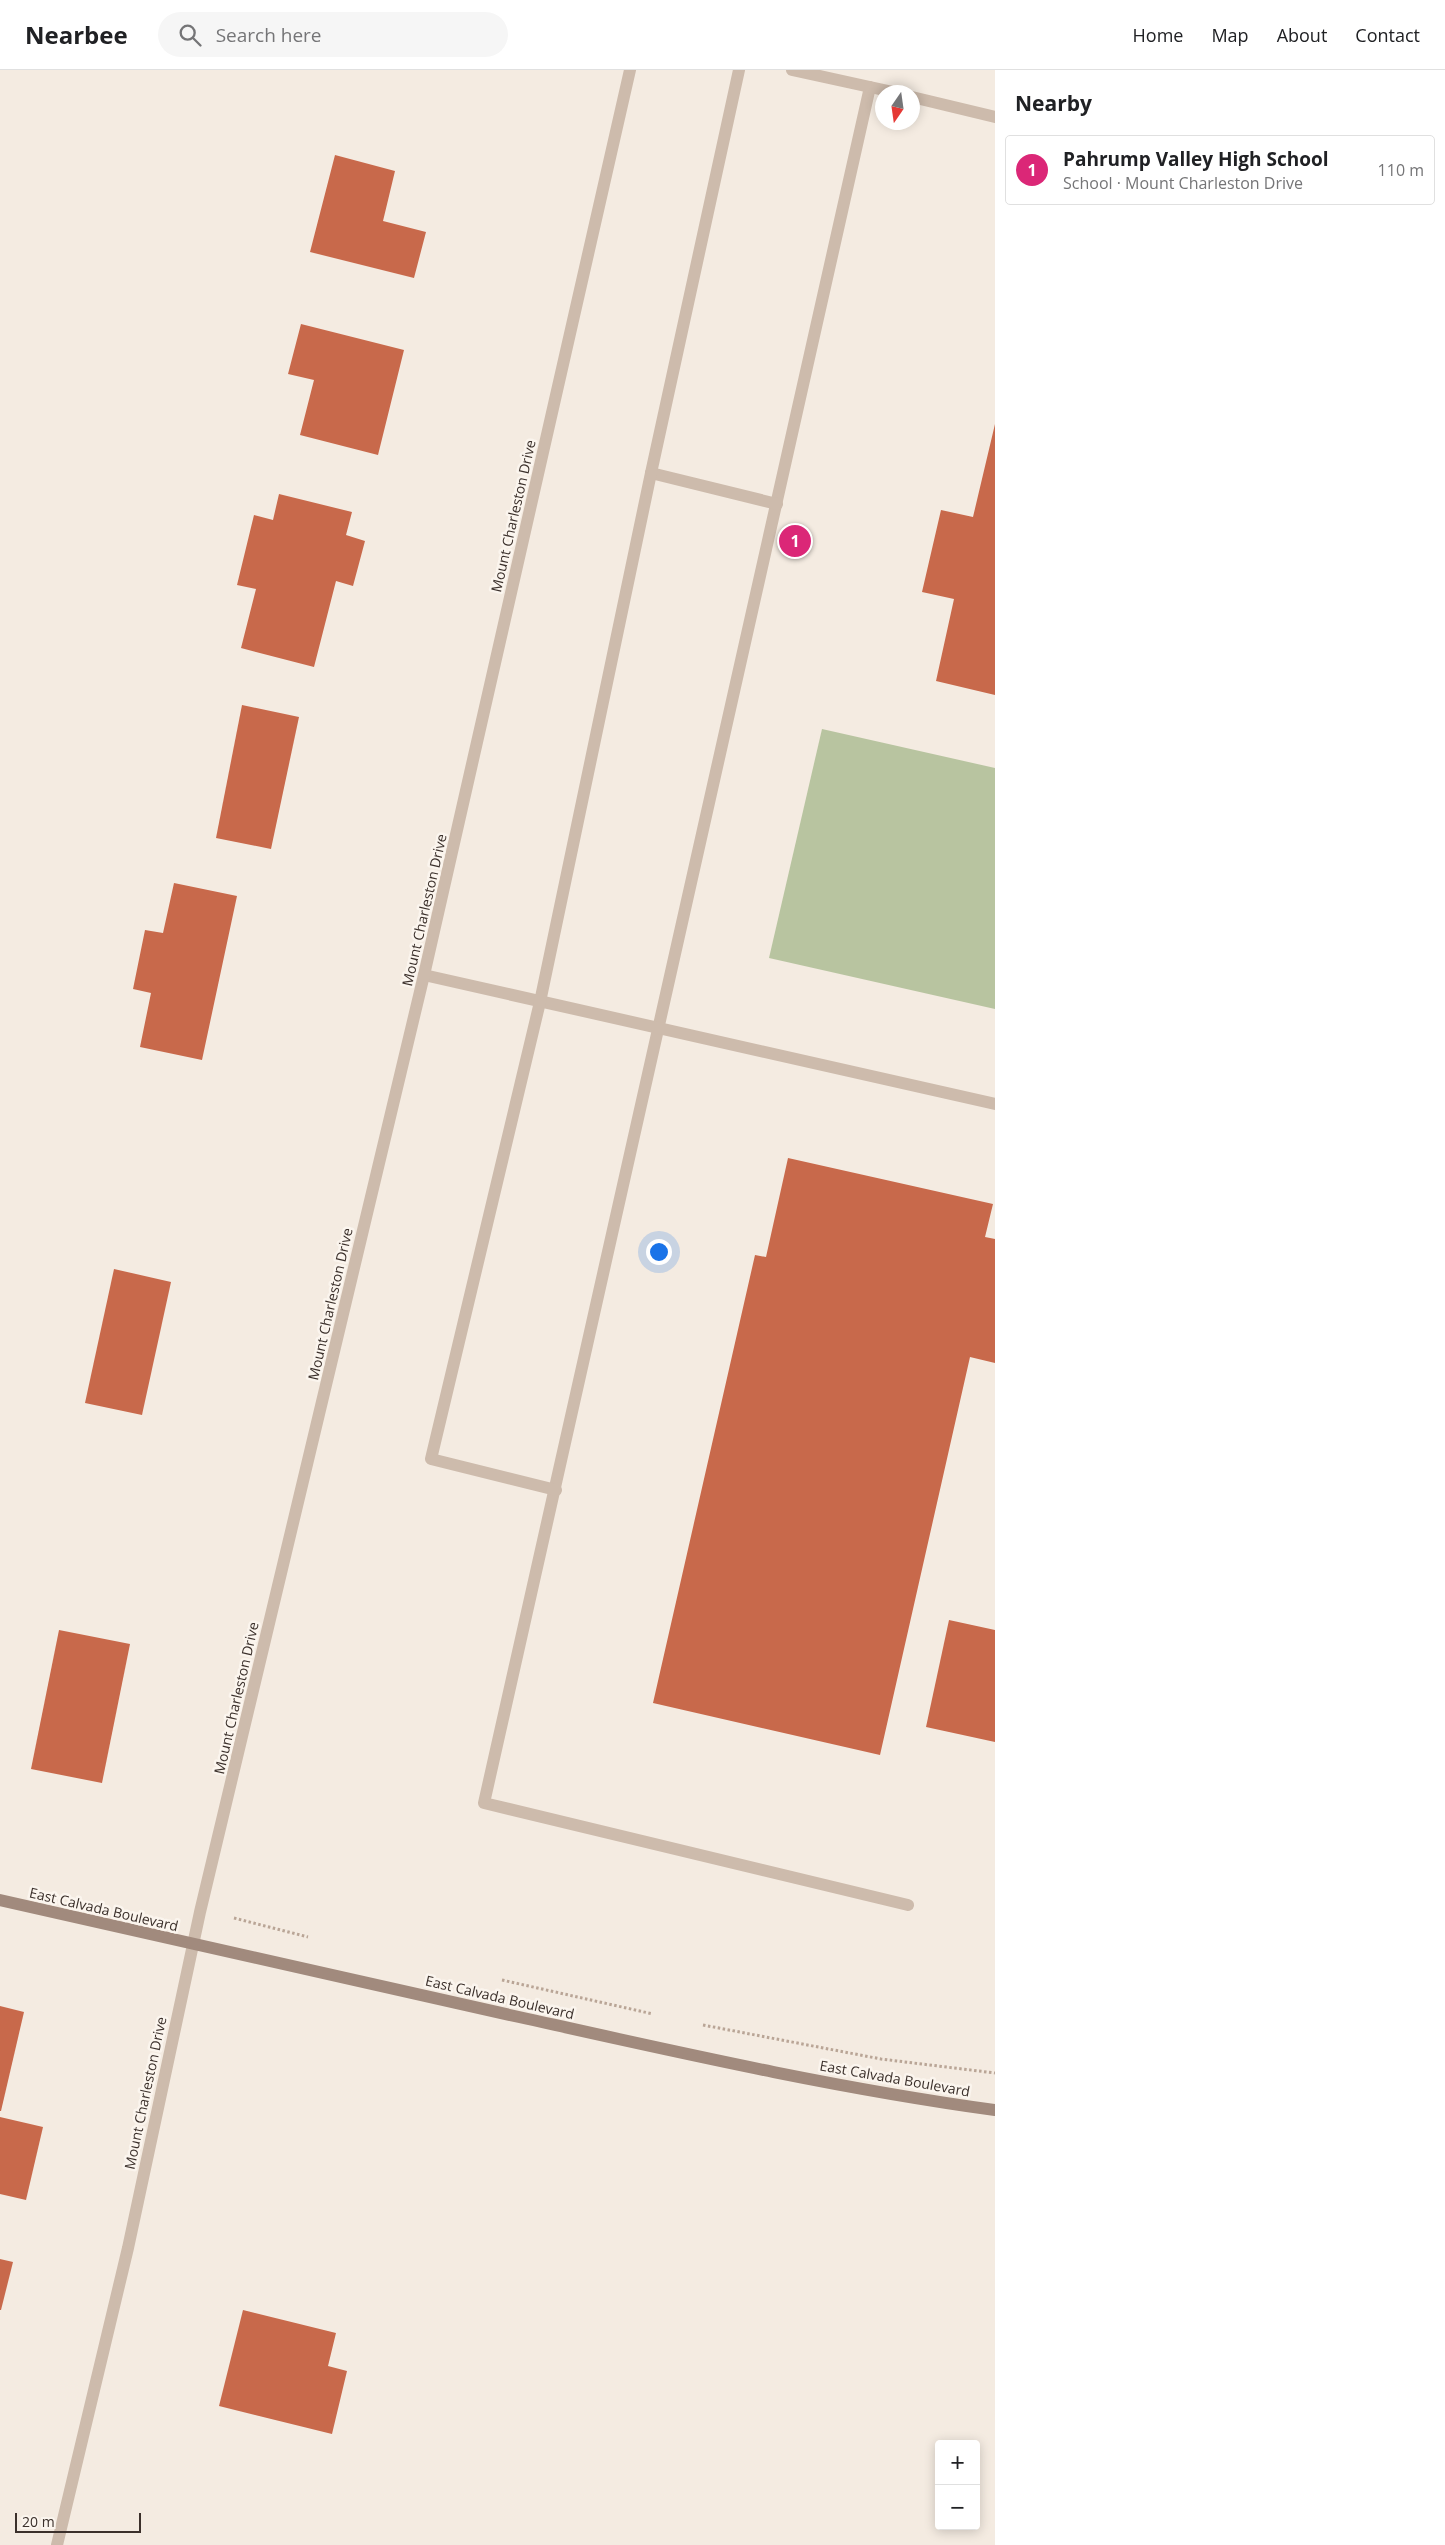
<!DOCTYPE html>
<meta charset="utf-8">
<style>
body{margin:0;font-family:"Open Sans",sans-serif;background:#f6f6f6;color:#202124}
.controls{position:absolute;right:15px;bottom:15px;display:grid;overflow:hidden;border-radius:5px;box-shadow:0 2px 12px #0003}
.controls button{width:45px;height:45px;display:grid;place-items:center;padding:0;border:0;border-bottom:1px solid #e0e0e0;background:#fff;color:#202124;font:25px sans-serif}
.compass{position:absolute;left:875px;top:15px;width:45px;height:45px;border-radius:50%;background:#fff;box-shadow:0 2px 12px #0003;rotate:193deg}
.scale{position:absolute;left:15px;bottom:12px;width:126px;box-sizing:border-box;padding-left:5px;border:2px solid #3b302b;border-top:0;font-size:14px;line-height:18px;white-space:nowrap;color:#3b302b;-webkit-text-stroke:4px #fbf5ee;paint-order:stroke}
.you{position:absolute;left:658px;top:1181px;width:18px;height:18px;margin:-12px;border:4px solid #fff;border-radius:50%;background:#1a73e8;box-shadow:0 0 0 8px #1a73e833}
.badge{display:grid;place-items:center;width:32px;height:32px;border-radius:50%;background:#db2777;color:#fff;font-size:16px;font-weight:700}
.pin{position:absolute;translate:-50% -50%;border:2px solid #fff;box-shadow:0 1px 5px #0006}
.list{margin:0;padding:0;list-style:none}
h2{display:flex;justify-content:space-between;align-items:center;height:65px;margin:0;padding:0 20px;font-size:21px}
h2 small{font-size:16px;font-weight:400;color:#757577}
.list li{display:grid;grid-template-columns:32px 1fr auto;gap:15px;align-items:center;box-sizing:border-box;height:70px;margin:0 10px 10px;padding:0 10px;border:1px solid #e0e0e0;border-radius:5px}
.list b{display:block;font-size:19px;white-space:nowrap}
.list p{margin:0;font-size:16px;white-space:nowrap;color:#757577}
.list em{font-size:16px;font-style:normal;color:#757577}
.icon{flex:none;width:28px;height:28px;fill:none;stroke:currentColor;stroke-width:2;stroke-linecap:round;stroke-linejoin:round}
.map{position:relative;flex:none;width:995px;height:2475px;overflow:hidden}
header{display:flex;align-items:center;gap:30px;box-sizing:border-box;height:70px;padding:0 25px;background:#fff;border-bottom:1px solid #e0e0e0}
header strong{font-size:24px}
nav{display:flex;gap:28px;margin-inline-start:auto;font-size:18px}
.search{width:350px;height:45px;background:#f6f6f6;display:flex;align-items:center;gap:12px;box-sizing:border-box;padding:0 18px;border-radius:28px;color:#757577;font-size:19px}
main{display:flex}
aside{flex:1;background:#fff}
.map>svg:first-child{display:block}
.green{fill:#b8c4a0}
.building{fill:#c8694b}
.lines{fill:none;stroke-linecap:round;stroke-linejoin:round}
.path{stroke:#b9a596;stroke-width:3;stroke-dasharray:2.5 2.5;stroke-linecap:butt}
.service{stroke:#cdbbac;stroke-width:12}
.tertiary{stroke:#cdbbac;stroke-width:12}
.secondary{stroke:#a18a7d;stroke-width:12}
.labels{text-anchor:middle;dominant-baseline:central;stroke-width:5;stroke-linejoin:round;paint-order:stroke}
.street-label{font-size:14px;fill:#3b302b;stroke:#fbf5ee}
</style>
<header>
<strong>Nearbee</strong>
<div class="search"><svg class="icon" aria-label="search" viewBox="0 0 24 24"><circle cx="10" cy="10" r="6"/><path d="M15 15l6 6"/></svg>Search here</div>
<nav><a>Home</a><a>Map</a><a>About</a><a>Contact</a></nav>
</header>
<main>
<div class="map">
<svg width="995" height="2475" viewBox="0 0 995 2475">
<rect width="100%" height="100%" fill="#f4ebe1"/>
<polygon class="green" points="822,659 995,698 995,939 769,888"/>
<g class="building">
<polygon points="335,85 395,101 383,151 426,162 414,208 310,182"/>
<polygon points="301,254 404,280 378,385 300,365 314,310 288,304"/>
<polygon points="995,354 995,625 936,611 954,529 922,522 941,440 973,447"/>
<polygon points="279,424 352,442 346,465 365,471 353,516 336,511 314,597 241,578 256,519 237,515 254,445 273,450"/>
<polygon points="242,635 299,647 271,779 216,768"/>
<polygon points="174,813 237,826 202,990 140,977 151,923 133,919 145,860 163,863"/>
<polygon points="788,1088 993,1134 985,1167 995,1169 995,1293 970,1287 880,1685 653,1633 755,1185 766,1187"/>
<polygon points="114,1199 171,1212 142,1345 85,1333"/>
<polygon points="949,1550 995,1560 995,1672 926,1657"/>
<polygon points="59,1560 130,1574 102,1713 31,1699"/>
<polygon points="0,1936 24,1942 1,2041 0,2041"/>
<polygon points="0,2047 43,2057 26,2130 0,2124"/>
<polygon points="0,2189 13,2192 1,2240 0,2240"/>
<polygon points="243,2240 336,2263 328,2296 347,2301 332,2364 219,2336"/>
</g>
<g class="lines">
<g class="path">
<polyline points="234,1848 308,1867"/>
<polyline points="502,1910 653,1944"/>
<polyline points="703,1955 881,1989 995,2003"/>
</g>
<g class="service">
<polyline points="792,0 870,17 484,1733 908,1835"/>
<polyline points="870,17 893,22"/>
<polyline points="912,27 995,47"/>
<polyline points="651,403 777,434"/>
<polyline points="424,905 995,1034"/>
<polyline points="556,1420 431,1389 540,932 651,403 739,0"/>
</g>
<polyline class="tertiary" points="57,2475 128,2178 200,1842 424,905 630,0"/>
<path class="secondary" d="M0,1830C173,1870 346,1908 519,1947C677,1982 834,2018 995,2040"/>
</g>
<g class="labels">
<g class="street-label">
<text transform="translate(513 446) rotate(-77)">Mount Charleston Drive</text>
<text transform="translate(424 840) rotate(-77)">Mount Charleston Drive</text>
<text transform="translate(330 1234) rotate(-77)">Mount Charleston Drive</text>
<text transform="translate(236 1628) rotate(-77)">Mount Charleston Drive</text>
<text transform="translate(104 1839) rotate(13)">East Calvada Boulevard</text>
<text transform="translate(500 1927) rotate(13)">East Calvada Boulevard</text>
<text transform="translate(895 2008) rotate(10)">East Calvada Boulevard</text>
<text transform="translate(145 2023) rotate(-78)">Mount Charleston Drive</text>
</g>
</g>
</svg>
<div class="controls">
<button>+</button>
<button>−</button>
</div>
<svg class="compass" viewBox="-18 -18 36 36"><path d="M0-13l5 13h-10z" fill="#e53935"/><path d="M0 13l5-13h-10z" fill="#757577"/></svg>
<div class="scale">20 m</div>
<div class="you"></div>
<div class="pin badge" style="left:795px;top:471px">1</div>
</div>
<aside>
<h2>Nearby<small></small></h2>
<ul class="list">
<li><span class="badge">1</span><div><b>Pahrump Valley High School</b><p>School · Mount Charleston Drive</p></div><em>110 m</em></li>
</ul>
</aside>
</main>
